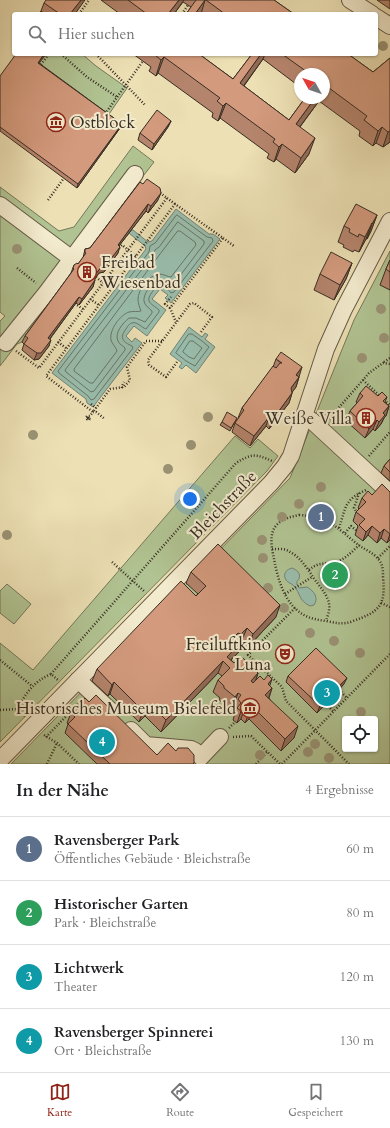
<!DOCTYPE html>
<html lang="de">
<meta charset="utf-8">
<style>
body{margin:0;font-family:Cardo,serif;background:#f2f2f2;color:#202124}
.controls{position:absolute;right:12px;bottom:12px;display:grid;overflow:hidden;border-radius:4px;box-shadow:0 1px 3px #0004}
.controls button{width:36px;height:36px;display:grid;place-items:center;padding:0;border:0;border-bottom:1px solid #e0e0e0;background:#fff;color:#202124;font:20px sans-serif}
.compass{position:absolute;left:294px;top:68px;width:36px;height:36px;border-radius:50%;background:#fff;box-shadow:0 1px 3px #0004;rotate:310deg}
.you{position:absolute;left:190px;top:499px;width:14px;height:14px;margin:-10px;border:3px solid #fff;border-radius:50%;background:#1a73e8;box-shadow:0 0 0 6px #1a73e833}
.badge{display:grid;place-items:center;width:26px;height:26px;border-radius:50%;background:#8f2418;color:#fff;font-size:13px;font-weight:700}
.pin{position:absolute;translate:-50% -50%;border:2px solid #fff;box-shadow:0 1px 4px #0006}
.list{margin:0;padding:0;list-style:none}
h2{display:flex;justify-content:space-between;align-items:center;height:52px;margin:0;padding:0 16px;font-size:17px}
h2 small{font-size:13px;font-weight:400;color:#757577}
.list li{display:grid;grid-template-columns:26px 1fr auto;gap:12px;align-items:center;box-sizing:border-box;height:64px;padding:0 16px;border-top:1px solid #e0e0e0}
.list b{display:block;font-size:15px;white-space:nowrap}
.list p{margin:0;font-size:13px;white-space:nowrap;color:#757577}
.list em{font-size:13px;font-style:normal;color:#757577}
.icon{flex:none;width:22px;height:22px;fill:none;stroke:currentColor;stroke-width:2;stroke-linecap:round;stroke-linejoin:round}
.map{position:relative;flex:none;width:390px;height:764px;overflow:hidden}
.search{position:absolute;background:#fff;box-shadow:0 1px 3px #0004;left:12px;right:12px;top:12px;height:44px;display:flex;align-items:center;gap:10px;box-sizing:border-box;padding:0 14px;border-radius:4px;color:#757577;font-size:15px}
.sheet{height:308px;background:#fff}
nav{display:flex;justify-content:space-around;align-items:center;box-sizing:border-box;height:56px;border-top:1px solid #e0e0e0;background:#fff;font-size:11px;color:#757577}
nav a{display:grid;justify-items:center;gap:2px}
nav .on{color:#8f2418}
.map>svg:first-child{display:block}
.green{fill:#b1c392;stroke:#74785a;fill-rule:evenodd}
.water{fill:#99bdac;stroke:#728375}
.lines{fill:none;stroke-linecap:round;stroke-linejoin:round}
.shore{stroke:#687568;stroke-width:1}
.minor-casing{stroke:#645a47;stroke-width:18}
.path{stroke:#372d23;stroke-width:2.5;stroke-dasharray:1 2;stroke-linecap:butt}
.minor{stroke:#f3ebce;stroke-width:16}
.tree{fill:#9a9274}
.wall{fill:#b5846c;stroke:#372d23;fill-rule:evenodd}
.shaded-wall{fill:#946c58;stroke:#372d23}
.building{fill:#d39a7d;stroke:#372d23}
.labels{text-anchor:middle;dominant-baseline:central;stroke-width:4;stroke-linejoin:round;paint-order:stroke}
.poi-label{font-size:17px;fill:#372d23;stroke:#f3ebce;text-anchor:end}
.street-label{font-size:17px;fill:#372d23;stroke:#f3ebce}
</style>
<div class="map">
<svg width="390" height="764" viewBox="0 0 390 764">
<rect width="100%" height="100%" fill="#ece0b4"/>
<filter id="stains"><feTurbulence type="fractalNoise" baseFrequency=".005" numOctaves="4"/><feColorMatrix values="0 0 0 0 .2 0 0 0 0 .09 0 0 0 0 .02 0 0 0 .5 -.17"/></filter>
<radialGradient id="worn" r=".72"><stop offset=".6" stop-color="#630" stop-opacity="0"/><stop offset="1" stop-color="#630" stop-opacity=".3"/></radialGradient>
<g class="green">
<polygon points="46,54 82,54 96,66 127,88 107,117 37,66"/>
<polygon points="133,146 154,162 137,184 137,188 82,259 22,342 17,344 0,366 0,321 5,316 0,312 0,187 59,231 74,227"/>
<path d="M390,251V764H11L290,478L354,320ZM345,719H375V749H345Z"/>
<polygon points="235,436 250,448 258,439 278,456 267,471 0,742 0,643 33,670"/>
<polygon points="7,584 31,604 14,624 0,613 0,591"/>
</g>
<g class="water">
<polygon points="176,209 209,234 213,234 220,239 171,303 165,298 168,295 160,289 152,299 166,310 147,336 134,326 126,336 132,342 135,338 142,343 93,407 87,403 86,399 52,373 146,249 145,246 130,234 129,233 131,230 133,230 148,242 152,241"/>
<polygon points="189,327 202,337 205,333 208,335 205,339 215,347 196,373 186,365 182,369 179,367 182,363 170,354"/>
<path d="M292,568C297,570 301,573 299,579C298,580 297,581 297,582C296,584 298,586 299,588L307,587C314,591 319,598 314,605L310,606C298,600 301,594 294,586C291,583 288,583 286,580C282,574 287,569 292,568Z"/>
</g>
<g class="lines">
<g class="shore">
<path d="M177,215L207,237L212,238L213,241L174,292L171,293C169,290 164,285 160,285C156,286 147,297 149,301C150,304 156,307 159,310V312L146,329C142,328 137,321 132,323C130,323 127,327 126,329C119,338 123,342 132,346L133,348L94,399L91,400L88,396L59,373L58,371L149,252L150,246L155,243Z"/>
<path d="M178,222L204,241V244L173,285L171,286C168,284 166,281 162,281C154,279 143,293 144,301C145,306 149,308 152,311V313L145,322L136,318H129C123,323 114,333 118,341C119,344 123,346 125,348V350L94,391L91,392L66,372L65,370L153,255L155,250L159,247Z"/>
<path d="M178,231H180L195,242L196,245L171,277C168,277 164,274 159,274C149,275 138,290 138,299C138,304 140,308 141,311C138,312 133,311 129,312C120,315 109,330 111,340C112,344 116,347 117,351L93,383H90L74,371V369L160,254Z"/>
<polygon points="189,334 192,334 202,341 209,347 195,366 186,361 176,353"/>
<polygon points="190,341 193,341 202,348 194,359 189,357 183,352"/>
</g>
<defs>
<g id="minor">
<polyline points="350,0 372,14"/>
<polyline points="376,17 390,26"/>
<polyline points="0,205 72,259"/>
<polyline points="6,343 47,292 135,174"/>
<polyline points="304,417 311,420 389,492"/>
<polyline points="78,680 111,711"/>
<polyline points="131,730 146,745 191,749 195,751 201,757 220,737"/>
<polyline points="0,760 271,483 285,466 291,456 326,349 344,309 390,221"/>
</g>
</defs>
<use href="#minor" class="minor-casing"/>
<g class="path">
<polyline points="79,14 89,0"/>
<polyline points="182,14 188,5"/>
<polyline points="61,54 87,77 117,97"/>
<polyline points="96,54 145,105"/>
<polyline points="39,67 49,54"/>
<polyline points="105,114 143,61"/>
<polyline points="167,198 175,204"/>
<polyline points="48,200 64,178"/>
<polyline points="223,238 234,246"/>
<polyline points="119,248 122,245 136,256"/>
<polyline points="17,268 36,283"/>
<polyline points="96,277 103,283"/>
<polyline points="90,299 99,305"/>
<polyline points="79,303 77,305 83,309"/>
<polyline points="170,308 165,304 171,297"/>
<polyline points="162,341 146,341 127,367 130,380 124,387 110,389 93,412 46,376 175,204 223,238 170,308 176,322"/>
<polyline points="58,342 66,348"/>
<polyline points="16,351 39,368 167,198 159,192"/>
<polyline points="177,362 166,377 149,365 148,360 190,304 194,303 212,317 201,332"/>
<polyline points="384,362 390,358"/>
<polyline points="363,380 380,396"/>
<polyline points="122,388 122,386 124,382"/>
<polyline points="384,400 390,405"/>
<polyline points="91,404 96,408"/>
<polyline points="88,418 89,417 90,417 89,419 87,419 86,418 87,416 90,418 89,420 88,420 86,418 86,417 88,416 90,416 93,412 96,412 105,419"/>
<polyline points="329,419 369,373 383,363 390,364"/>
<polyline points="369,456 390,432"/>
<polyline points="359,493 354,508 356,511 359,512"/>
<path d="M299,515C331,517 336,528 360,546C366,550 375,554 379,560C383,565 383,571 383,577C386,606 379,612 353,621C344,625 336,623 326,621C319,620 312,619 306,616C285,606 278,580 274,559C272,550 269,536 275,527C281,519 290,517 299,515Z"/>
<path d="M339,528C346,507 344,500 366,490"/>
<polyline points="345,533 351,526 358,532"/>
<path d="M272,549C278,549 285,548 290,552C300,557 307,568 313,577C318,585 325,591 328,600C331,607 328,615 326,621"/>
<polyline points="378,558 390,546"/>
<polyline points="112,562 145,592"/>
<path d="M309,570C320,561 323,565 336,562C345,559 352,552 359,545"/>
<polyline points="285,594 312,577"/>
<polyline points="381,603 390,607"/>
<polyline points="295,608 248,655 282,687 286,701 349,764"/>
<polyline points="0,660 32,686"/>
<path d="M51,674L236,463C252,453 256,454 272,461"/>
<polyline points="339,690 347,698"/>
<path d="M18,709C25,693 35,681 51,674L58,680"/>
<polyline points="0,710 18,709 25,716"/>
<polyline points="333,711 326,704 335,696 334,695"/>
<polyline points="229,728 235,722"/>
<polyline points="44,735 57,743 79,764"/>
<polyline points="46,737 81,701"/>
<polyline points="233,737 251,736 280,764"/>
<polyline points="47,764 57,743"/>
<polyline points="256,764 267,752"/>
<polyline points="282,764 390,654"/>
</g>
<use href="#minor" class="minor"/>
</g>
<g class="tree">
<circle cx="383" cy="46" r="5"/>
<circle cx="17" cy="249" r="5"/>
<circle cx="381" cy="309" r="5"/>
<circle cx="384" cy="338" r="5"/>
<circle cx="362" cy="358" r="5"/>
<circle cx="208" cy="417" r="5"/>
<circle cx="33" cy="435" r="5"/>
<circle cx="191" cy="445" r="5"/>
<circle cx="168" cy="469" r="5"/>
<circle cx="321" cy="487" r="5"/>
<circle cx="299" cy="504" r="5"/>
<circle cx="282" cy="517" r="5"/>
<circle cx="7" cy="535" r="5"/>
<circle cx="262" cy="540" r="5"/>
<circle cx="263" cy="558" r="5"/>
<circle cx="268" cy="588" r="5"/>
<circle cx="284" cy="608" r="5"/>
<circle cx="310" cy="633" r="5"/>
<circle cx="334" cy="641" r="5"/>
<circle cx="360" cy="653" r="5"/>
<circle cx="361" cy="712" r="5"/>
<circle cx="315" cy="744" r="5"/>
<circle cx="308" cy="752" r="5"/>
<circle cx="260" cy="755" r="5"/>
<circle cx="329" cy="758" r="5"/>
</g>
<g class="wall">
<polygon points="101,0 274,0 294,14 186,14 191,7 183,2 174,14 120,14"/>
<polygon points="377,0 390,0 390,9"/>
<polygon points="44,3 75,14 39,14 41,11"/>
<path d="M133,54H199L233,79L252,54H348L373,72L390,58V142L383,147L376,143L373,146L359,136L360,131L319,101L300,127L309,154L295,173L276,159L274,162L267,158L269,154L220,118L218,121L212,117L213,113L158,73L156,76L149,71L151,67ZM263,59L300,87V74H324V98H305L289,120L244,86Z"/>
<polygon points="39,63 122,124 120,128 77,188 0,131 0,76"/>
<polygon points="171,121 168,127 152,150 138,140 140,133"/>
<polygon points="140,182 158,200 148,213 146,211 119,246 118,253 104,272 99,273 95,278 93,287 79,305 76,303 50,339 49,346 39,359 34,360 22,350 24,344 22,342 25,336 71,273 74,265 78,264 83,258 85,249 90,248"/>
<polygon points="377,215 371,231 367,239 366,239 359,252 354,250 353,252 343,247 344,245 338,242 344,226"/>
<polygon points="390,260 390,290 380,285 386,269"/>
<polygon points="352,263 346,279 334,300 314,290 320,274"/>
<polygon points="276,359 299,377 296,387 292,392 292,393 289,403 269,429 266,426 250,446 232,432 235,423 239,418 238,418 242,408 273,367"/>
<polygon points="360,393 387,397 385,402 389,406 386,416 384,418 381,424 375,431 373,429 365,438 346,421 350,411 357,403 356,402"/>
<polygon points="237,418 230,431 220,425 222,422"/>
<polygon points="390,459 390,481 381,473 384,466"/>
<polygon points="390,492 390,540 387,543 381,538 377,543 368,535 363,541 355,535 358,526 353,521 356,512 359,509 358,508 362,498 372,495"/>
<polygon points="191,572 276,617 249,646 242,640 238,653 231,660 234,663 258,673 256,680 270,686 272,688 269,698 294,738 281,751 249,719 245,723 241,719 237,723 233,720 235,713 233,711 235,706 234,705 231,709 219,700 220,698 213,692 218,680 222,676 218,673 161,732 145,716 139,722 110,694 108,696 92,681 97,669 198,594 186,583"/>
<polygon points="288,676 344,684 317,713 286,682"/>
<polygon points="89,702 157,755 176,751 194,764 97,764 65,733 68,724 67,723 71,713"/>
</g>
<g class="shaded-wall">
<polygon points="81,0 85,0 75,14 70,14"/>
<polygon points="179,0 184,0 174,14 168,14"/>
<polygon points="205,0 201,14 195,14"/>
<polygon points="44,54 46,54 37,66 38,63"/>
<polygon points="261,54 265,54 263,59 234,99 240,83"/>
<polygon points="164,57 158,73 156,76 161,60"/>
<polygon points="315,98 320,98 319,101 290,140 296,124"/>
<polygon points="226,103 220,118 218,121 223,106"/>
<polygon points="171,121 168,127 152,150 154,144"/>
<polygon points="122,124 120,128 77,188 78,184"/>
<polygon points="382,127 376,143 373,146 378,131"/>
<polygon points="390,131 390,142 383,147 388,132"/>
<polygon points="315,138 309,154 295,173 301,158"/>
<polygon points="282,144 276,159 274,162 279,147"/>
<polygon points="161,193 158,200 148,213 151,206"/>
<polygon points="148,204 146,211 115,251 118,245"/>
<polygon points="377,215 371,231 367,239 372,224"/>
<polygon points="372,223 366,239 359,252 365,237"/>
<polygon points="120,247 118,253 104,272 99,273 92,283 94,276 102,266"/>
<polygon points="352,263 346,279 334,300 340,285"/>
<polygon points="95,280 93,287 79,305 82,299"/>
<polygon points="79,297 76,303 46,344 48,338"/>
<polygon points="51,340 49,346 39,359 34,360 37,353"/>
<polygon points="302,367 299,377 296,375"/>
<polygon points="299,377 296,387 288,398 291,388"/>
<polygon points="292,393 289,403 269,429 273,419"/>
<polygon points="389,406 386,416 384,418 381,424 375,431 383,413"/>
<polygon points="269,417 266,426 250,446 254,436"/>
<polygon points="377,420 373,429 365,438 369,429"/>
<polygon points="372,526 368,535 363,541 366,532"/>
<polygon points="384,529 381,538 377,543 380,533"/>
<polygon points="390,534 390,540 387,543"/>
<polygon points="280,605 276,617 249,646 253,634"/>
<polygon points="247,628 242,640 237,646 236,635 238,633"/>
<polygon points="242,641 238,653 226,664 227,657"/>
<polygon points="223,661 218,673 161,732 166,720"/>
<polygon points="258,673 254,685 251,681"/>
<polygon points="347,678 344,684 317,713 320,706"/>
<polygon points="272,679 268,691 268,684"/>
<polygon points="114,682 110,694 108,696 112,685"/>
<polygon points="272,688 268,700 265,695"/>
<polygon points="238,693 234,705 231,709 235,697"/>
<polygon points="150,704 145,716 139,722 143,711"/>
<polygon points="245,707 241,719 237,723 241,711"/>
<polygon points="253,707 249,719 245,723 250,711"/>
<polygon points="298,726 294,738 281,751 285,739"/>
</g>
<g class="building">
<polygon points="46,0 81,0 70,14 60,14 44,3"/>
<polygon points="128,0 179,0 168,14 147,14"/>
<polygon points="196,0 205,0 195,14 186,14"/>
<polygon points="206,0 274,0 294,14 225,14"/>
<polygon points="41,11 45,14 39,14"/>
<polygon points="16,54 44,54 38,63 122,124 78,184 0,127 0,76"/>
<polygon points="156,54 199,54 233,79 252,54 261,54 240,83 289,120 305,98 315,98 296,124 315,138 301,158 282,144 279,147 273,142 275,139 226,103 223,106 217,101 220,98 164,57 161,60 155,55"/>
<polygon points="282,54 348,54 373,72 390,58 390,131 388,132 382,127 378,131 364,120 367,116 325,85 324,86 324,74 310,74"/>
<polygon points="157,110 171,121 154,144 140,133"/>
<polygon points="147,179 160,188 161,193 151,206 148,204 118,245 120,247 106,265 102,266 94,276 95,280 82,299 79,297 48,338 51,340 41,353 37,353 24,344 28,338 25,336 74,269 73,268 74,265 77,263 78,264 86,253 85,253 85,249 90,248 140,182 143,184"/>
<polygon points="356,204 377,215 372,224 372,223 365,237 359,234 358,237 349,232 350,229 344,226"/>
<polygon points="331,252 352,263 340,285 320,274"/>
<polygon points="390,260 390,272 386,269"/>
<polygon points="281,352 302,367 296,375 299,377 291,388 292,393 273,419 269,417 254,436 235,423 244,410 242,408 273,366 276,368 280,363 282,363 276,359"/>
<polygon points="366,386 378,396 382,392 387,397 383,401 389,406 383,413 385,415 379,422 377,420 369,429 350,411 363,396 360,393"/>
<polygon points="227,412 237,418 231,428 222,422"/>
<polygon points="390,459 390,472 384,466"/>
<polygon points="382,484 390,492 390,534 384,529 380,533 372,526 366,532 359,525 365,519 356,512 366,502 362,498 368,491 372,495"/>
<polygon points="218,544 280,605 253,634 247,628 241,634 238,633 236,635 242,641 227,657 234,663 241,656 258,673 251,681 253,683 260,676 264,680 268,675 272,679 268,684 272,688 265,695 298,726 285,739 253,707 250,711 245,707 241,711 237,708 241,703 238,699 241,695 238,693 235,697 224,688 224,686 218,680 230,668 223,661 166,720 150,704 143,711 114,682 112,685 97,669 181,581 196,596 206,586 191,572"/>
<polygon points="316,648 347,678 320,706 288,676"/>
<polygon points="96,695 157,755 168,743 176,751 178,748 188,748 194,755 194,763 193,764 110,764 68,724 75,717 71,713 85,698 89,702"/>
</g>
<defs>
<symbol id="museum-ring" viewBox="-11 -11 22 22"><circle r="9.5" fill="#f3ebce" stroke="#8f2418" stroke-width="1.5"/><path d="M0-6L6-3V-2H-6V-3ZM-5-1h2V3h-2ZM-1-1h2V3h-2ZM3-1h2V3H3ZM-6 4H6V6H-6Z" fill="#8f2418"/></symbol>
<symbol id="building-ring" viewBox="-11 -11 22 22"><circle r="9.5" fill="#f3ebce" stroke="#8f2418" stroke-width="1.5"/><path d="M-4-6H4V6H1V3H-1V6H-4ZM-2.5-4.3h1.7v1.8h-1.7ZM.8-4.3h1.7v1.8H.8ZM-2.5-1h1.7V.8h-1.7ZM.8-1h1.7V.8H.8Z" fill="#8f2418"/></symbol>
<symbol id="theatre-ring" viewBox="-11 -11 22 22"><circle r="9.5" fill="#f3ebce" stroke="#8f2418" stroke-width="1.5"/><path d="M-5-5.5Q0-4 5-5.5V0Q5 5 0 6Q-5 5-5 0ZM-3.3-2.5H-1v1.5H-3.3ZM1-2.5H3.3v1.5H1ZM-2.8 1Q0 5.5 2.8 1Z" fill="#8f2418"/></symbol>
</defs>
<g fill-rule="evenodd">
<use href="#museum-ring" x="45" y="111" width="22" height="22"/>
<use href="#building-ring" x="76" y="261" width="22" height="22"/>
<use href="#building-ring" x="355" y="407" width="22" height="22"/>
<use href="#theatre-ring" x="274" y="643" width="22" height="22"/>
<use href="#museum-ring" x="239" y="697" width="22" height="22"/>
</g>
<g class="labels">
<g class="poi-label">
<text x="70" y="122" text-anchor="start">Ostblock</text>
<text x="101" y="262" text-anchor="start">Freibad<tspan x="101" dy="20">Wiesenbad</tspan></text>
<text x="352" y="418">Weiße Villa</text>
<text x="271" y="644">Freiluftkino<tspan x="271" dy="20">Luna</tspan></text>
<text x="236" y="708">Historisches Museum Bielefeld</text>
</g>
<g class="street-label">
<text transform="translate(223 505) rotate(-46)">Bleichstraße</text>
</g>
</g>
<rect width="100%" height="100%" filter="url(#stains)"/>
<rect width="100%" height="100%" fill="url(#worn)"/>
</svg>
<div class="controls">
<button><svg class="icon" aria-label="locate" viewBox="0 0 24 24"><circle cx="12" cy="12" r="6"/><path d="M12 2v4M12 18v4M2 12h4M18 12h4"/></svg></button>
</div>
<svg class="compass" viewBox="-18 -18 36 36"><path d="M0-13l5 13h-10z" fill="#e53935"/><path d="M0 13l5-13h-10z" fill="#757577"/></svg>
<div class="you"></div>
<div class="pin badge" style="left:321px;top:517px;background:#5c6f8a">1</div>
<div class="pin badge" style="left:335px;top:575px;background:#2e9e5b">2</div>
<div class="pin badge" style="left:327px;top:693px;background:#0f9aa8">3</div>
<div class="pin badge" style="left:102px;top:742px;background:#0f9aa8">4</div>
<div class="search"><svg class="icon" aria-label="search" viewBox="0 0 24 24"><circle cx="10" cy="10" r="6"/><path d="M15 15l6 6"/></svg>Hier suchen</div>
</div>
<section class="sheet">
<h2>In der Nähe<small>4 Ergebnisse</small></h2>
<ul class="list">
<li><span class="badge" style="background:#5c6f8a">1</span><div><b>Ravensberger Park</b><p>Öffentliches Gebäude · Bleichstraße</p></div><em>60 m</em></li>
<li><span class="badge" style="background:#2e9e5b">2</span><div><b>Historischer Garten</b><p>Park · Bleichstraße</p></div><em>80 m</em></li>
<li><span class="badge" style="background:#0f9aa8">3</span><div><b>Lichtwerk</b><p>Theater</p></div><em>120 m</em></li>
<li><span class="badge" style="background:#0f9aa8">4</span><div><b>Ravensberger Spinnerei</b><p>Ort · Bleichstraße</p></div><em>130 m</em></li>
</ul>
</section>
<nav>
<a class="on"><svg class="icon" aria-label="map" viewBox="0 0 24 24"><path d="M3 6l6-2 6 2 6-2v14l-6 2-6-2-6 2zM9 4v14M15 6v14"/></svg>Karte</a>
<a><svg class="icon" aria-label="directions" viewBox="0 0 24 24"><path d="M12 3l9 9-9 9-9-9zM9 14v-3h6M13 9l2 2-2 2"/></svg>Route</a>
<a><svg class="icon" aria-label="saved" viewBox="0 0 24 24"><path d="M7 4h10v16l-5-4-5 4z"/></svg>Gespeichert</a>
</nav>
